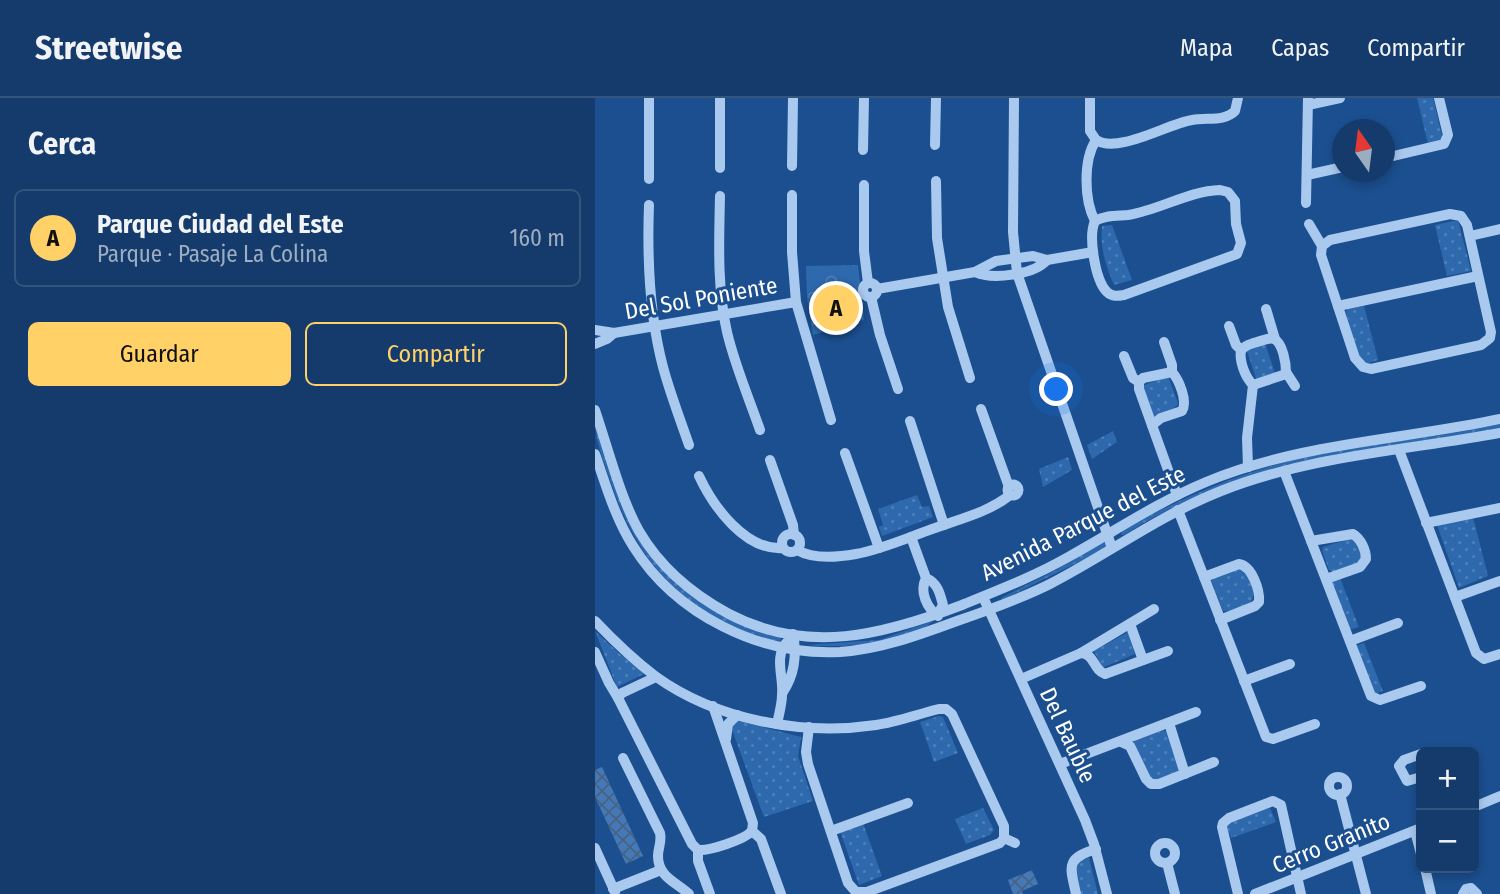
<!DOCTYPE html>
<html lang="es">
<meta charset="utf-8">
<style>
body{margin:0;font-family:"Fira Sans Condensed",sans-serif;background:#214673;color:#f1f3f6}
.controls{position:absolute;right:21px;bottom:21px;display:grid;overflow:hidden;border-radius:10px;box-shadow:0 4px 10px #0003}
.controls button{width:63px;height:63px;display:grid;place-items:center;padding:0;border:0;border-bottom:2px solid #33557e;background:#143b6b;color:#f1f3f6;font:35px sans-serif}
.compass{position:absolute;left:737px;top:21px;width:63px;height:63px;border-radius:50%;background:#143b6b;box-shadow:0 4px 10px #0003;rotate:346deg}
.you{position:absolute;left:462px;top:292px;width:24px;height:24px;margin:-18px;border:5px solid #fff;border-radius:50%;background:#1a73e8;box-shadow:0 0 0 10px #1a73e833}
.badge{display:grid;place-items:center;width:46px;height:46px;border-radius:50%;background:#ffd166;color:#111;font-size:23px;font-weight:700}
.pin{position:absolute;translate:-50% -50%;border:4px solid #fff;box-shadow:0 2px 7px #0006}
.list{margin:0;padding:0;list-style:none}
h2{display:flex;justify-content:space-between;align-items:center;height:91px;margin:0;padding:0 28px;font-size:30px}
h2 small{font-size:23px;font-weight:400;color:#9dadc1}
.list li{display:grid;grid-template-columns:46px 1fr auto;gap:21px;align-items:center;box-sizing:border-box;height:98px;margin:0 14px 14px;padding:0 14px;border:2px solid #33557e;border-radius:10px}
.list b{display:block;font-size:26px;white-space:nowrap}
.list p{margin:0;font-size:23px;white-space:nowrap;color:#9dadc1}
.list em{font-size:23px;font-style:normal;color:#9dadc1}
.actions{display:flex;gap:14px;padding:21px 28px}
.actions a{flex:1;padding:16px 0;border:2px solid #ffd166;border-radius:10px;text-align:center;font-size:24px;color:#ffd166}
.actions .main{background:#ffd166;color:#111}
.map{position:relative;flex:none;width:905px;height:796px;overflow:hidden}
header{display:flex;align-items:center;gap:42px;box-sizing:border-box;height:98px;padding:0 35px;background:#143b6b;border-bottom:2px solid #33557e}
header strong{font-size:33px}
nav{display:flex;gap:38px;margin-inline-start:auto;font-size:24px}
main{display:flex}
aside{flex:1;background:#143b6b}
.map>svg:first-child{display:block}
.grass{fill:url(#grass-dots)}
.forest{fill:url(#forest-crowns)}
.building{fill:url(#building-cross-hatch)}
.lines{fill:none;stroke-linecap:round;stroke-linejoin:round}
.minor{stroke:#a9c9ee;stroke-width:10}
.labels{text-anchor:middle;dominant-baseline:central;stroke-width:6;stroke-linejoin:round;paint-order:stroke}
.street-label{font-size:23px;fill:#fff;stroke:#1b4f8f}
</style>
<header>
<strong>Streetwise</strong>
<nav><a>Mapa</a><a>Capas</a><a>Compartir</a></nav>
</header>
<main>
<aside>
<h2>Cerca<small></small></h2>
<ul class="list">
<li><span class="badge">A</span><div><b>Parque Ciudad del Este</b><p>Parque · Pasaje La Colina</p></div><em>160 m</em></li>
</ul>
<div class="actions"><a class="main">Guardar</a><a>Compartir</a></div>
</aside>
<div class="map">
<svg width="905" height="796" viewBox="0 0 905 796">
<defs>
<pattern id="grass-dots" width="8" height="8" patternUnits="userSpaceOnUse" patternTransform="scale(1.75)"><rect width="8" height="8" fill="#2e69ad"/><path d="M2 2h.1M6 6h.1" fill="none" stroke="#4d80b9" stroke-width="1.8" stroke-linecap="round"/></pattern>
<pattern id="forest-crowns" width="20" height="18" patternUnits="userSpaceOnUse" patternTransform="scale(1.75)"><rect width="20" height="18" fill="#2e69ad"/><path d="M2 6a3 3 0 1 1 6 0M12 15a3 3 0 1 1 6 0" fill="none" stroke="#4d80b9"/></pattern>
<pattern id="building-cross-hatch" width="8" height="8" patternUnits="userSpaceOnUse" patternTransform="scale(1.75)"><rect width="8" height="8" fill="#4478b7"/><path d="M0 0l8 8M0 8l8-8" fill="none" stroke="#486282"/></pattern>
</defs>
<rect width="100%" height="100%" fill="#1b4f8f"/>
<g class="grass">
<polygon points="822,0 838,0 848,42 833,46"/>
<polygon points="863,122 876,173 852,178 840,127"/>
<path d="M517,127L537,182L519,187C510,166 505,150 507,128Z"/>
<polygon points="769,208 783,262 771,266 764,263 751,214 752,211"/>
<polygon points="670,245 680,275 661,281 652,253 654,249"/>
<polygon points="573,278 583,305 582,308 559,320 547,288"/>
<path d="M0,323L31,416L80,483L186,539V543C174,543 162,537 150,533C76,505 38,452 14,379C8,361 0,343 0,323Z"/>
<path d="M905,326V331C775,351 642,364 529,437H526L527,433C593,395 660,368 736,354C792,343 849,339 905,326Z"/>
<polygon points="518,333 522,344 497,361 492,347"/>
<polygon points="473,359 477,372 448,389 444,371"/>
<polygon points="322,397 327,409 334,408 338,419 287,438 284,429 288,427 283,411"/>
<polygon points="878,419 893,478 864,490 842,427"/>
<polygon points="755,441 763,445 768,458 767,464 738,474 734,472 727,453 728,449"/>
<polygon points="505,444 510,445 512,448 492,460 407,502 406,500 461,472"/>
<path d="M643,471H648C655,480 662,494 656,504L634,513H628L616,482L619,479Z"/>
<polygon points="745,480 764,529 754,532 736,483"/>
<path d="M338,523C312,547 250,550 212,547L284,542Z"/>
<polygon points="0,533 26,557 51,575 22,589"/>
<polygon points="533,534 540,556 507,570 499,553"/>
<polygon points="769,545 788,593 780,596 760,548"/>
<polygon points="344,618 348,619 363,655 339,664 325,624"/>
<polygon points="141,622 206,639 203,658 218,703 169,719 136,629"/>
<polygon points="568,632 573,634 584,670 583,674 561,682 554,681 538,647 540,642"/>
<polygon points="388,710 399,732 395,737 371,746 360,721"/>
<polygon points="675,710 681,724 636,740 631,726"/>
<polygon points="268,725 287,778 264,787 245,733"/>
<polygon points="494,760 503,796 485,796 480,769 482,764"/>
</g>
<polygon class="forest" points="263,167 269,222 218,237 212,199 211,168"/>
<g class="building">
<polygon points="7,669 48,758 31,766 0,699 0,672"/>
<polygon points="437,772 443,786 427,793 428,796 418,796 413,782"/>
</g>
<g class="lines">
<g class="minor">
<polyline points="419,0 418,134 422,175 517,450"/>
<polyline points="495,0 495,33 501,42"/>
<polyline points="713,7 745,0"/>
<path d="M501,42C523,56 572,26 597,22C612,19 629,24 640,13L643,0"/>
<polyline points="340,47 341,0"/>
<polyline points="268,52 269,0"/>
<polyline points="790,60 849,46 853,37 844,0"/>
<polyline points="197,68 198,0"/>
<polyline points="125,70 125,0"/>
<polyline points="712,77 748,69"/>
<polyline points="54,81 54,0"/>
<polyline points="341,83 342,140 353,209 375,280"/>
<polyline points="269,87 269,153 273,185"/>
<path d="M625,92L633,94L640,103L641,126L646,145L642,156L529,197C523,198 517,199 512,194C500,182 493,138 500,123C510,117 522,118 533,117C565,112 593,93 625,92Z"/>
<polyline points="197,97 197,154 201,204 236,322"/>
<path d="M125,98C124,143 122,190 132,234C140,268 154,300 165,332"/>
<polyline points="711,105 713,0"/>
<path d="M54,107C52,161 54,216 68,269C75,295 85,321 94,347"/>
<path d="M500,123C489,102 488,62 501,42"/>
<polyline points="714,126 727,148 726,157 760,260 768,269 776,271 886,247 895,240 896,234 872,127 866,118 855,116 735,142 727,148"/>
<polyline points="875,138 905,131"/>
<path d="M380,174C397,182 439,177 452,162"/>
<circle cx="275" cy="192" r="7"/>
<polyline points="282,191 380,174 401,163 438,158 452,162 498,154"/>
<polyline points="276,199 285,237 303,291"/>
<polyline points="743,208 883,178"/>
<polyline points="671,211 680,241"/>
<path d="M634,228L641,247L646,252C644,263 650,279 658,287L652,340L653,369"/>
<polyline points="0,232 19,235 201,204"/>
<polyline points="569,244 577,267 577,274"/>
<polyline points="0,246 12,241 19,235"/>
<path d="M646,252C651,247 655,246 662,244C667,243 674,239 679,241C688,245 691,266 691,274L688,277L658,287"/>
<polyline points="529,258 538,280 544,284 544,291 582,397"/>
<polyline points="691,274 700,288"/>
<path d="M544,284L548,280L577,274C584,282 593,303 587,313L566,320L557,327"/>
<polyline points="386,311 414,389"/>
<path d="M0,312C13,350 25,399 44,433C65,469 97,496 134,516C213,557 288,537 367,507C404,492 440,478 475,458C520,433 563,404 611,384C705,345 807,342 905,321"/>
<polyline points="315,323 349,427"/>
<polyline points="804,352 881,555 889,561 905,556"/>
<polyline points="250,355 284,450"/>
<path d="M0,356C11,387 20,420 38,448C81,517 165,558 245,554C286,551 324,537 362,523C394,512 425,501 455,486C513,456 565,417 626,393C714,358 813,352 905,335"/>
<polyline points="175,362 198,427 199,437"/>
<polyline points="689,373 776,598 785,602 826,588"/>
<path d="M104,378C118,408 150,453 188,450"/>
<circle cx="418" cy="392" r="5.5"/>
<polyline points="583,412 671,639 678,641 720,626"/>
<polyline points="831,425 905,410"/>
<circle cx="196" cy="445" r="9"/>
<path d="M316,439L331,480C343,485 345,496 348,507L343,516"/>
<path d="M716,443L758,436C766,441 771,452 771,461L765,469L731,481"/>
<path d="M202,452C219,462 244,459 261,456C288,451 314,439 340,430C365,421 394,414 415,397"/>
<path d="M609,479L644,466C657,468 665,492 664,504L660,508L625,522"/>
<path d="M331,480C324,494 332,510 343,518"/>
<polyline points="388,499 490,722 499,746 512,796"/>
<polyline points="860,499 905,483"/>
<path d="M0,523C18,542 39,562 60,578C121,622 207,638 281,627C302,624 323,616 344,611H351L357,616L409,728V740"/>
<polyline points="535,526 548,562"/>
<polyline points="755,543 803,525"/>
<polyline points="0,554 14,585 23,600 97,746 103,752 103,763 115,796"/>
<path d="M486,555C500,556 498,572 510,576L573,553"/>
<polyline points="426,581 486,555 559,511"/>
<polyline points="649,583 695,566"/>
<path d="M188,594C200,576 202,557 198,536"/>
<polyline points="23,600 27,595 61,579"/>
<polyline points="118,608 158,725 157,733"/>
<polyline points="574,625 590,676"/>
<path d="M182,626C184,616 187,606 187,597C189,580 179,560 191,545"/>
<polyline points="214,629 211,654 213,666 253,785 261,794 272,794 405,745 409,740"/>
<polyline points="131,641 133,626 142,617"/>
<polyline points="526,644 535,648 551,681 556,686 564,686 619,664"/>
<polyline points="826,656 809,662 804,668 812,683 826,679"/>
<path d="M28,660L65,735C67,744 63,750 63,758C63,779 81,784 94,796"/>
<polyline points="465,666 601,614"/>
<circle cx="743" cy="688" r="9"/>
<polyline points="745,696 771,796"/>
<polyline points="879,709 905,698"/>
<polyline points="157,733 166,741 186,796"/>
<polyline points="236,733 313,705"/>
<polyline points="820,733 826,756"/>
<polyline points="409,740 420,745"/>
<circle cx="570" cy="755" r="10"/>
<polyline points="0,750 20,794"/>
<path d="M103,752C114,753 149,742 157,733"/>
<polyline points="572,765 580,796"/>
<polyline points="830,770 836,796"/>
<polyline points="18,791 66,772"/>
<path d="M481,796C475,768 470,761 501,751"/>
<polyline points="643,796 627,729 628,725 634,720 678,703 686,707 706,796"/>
<polyline points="660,796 826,730"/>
<polyline points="868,796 871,791 876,790 882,796"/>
</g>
</g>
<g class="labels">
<g class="street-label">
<text transform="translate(106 200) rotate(-10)">Del Sol Poniente</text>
<text transform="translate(488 425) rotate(-27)">Avenida Parque del Este</text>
<text transform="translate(473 637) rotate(65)">Del Bauble</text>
<text transform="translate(736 745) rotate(-22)">Cerro Granito</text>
</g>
</g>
</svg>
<div class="controls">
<button>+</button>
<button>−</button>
</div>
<svg class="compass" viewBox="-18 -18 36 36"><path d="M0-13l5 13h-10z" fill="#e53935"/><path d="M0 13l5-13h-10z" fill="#9dadc1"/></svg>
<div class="you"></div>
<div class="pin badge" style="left:241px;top:210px">A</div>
</div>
</main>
